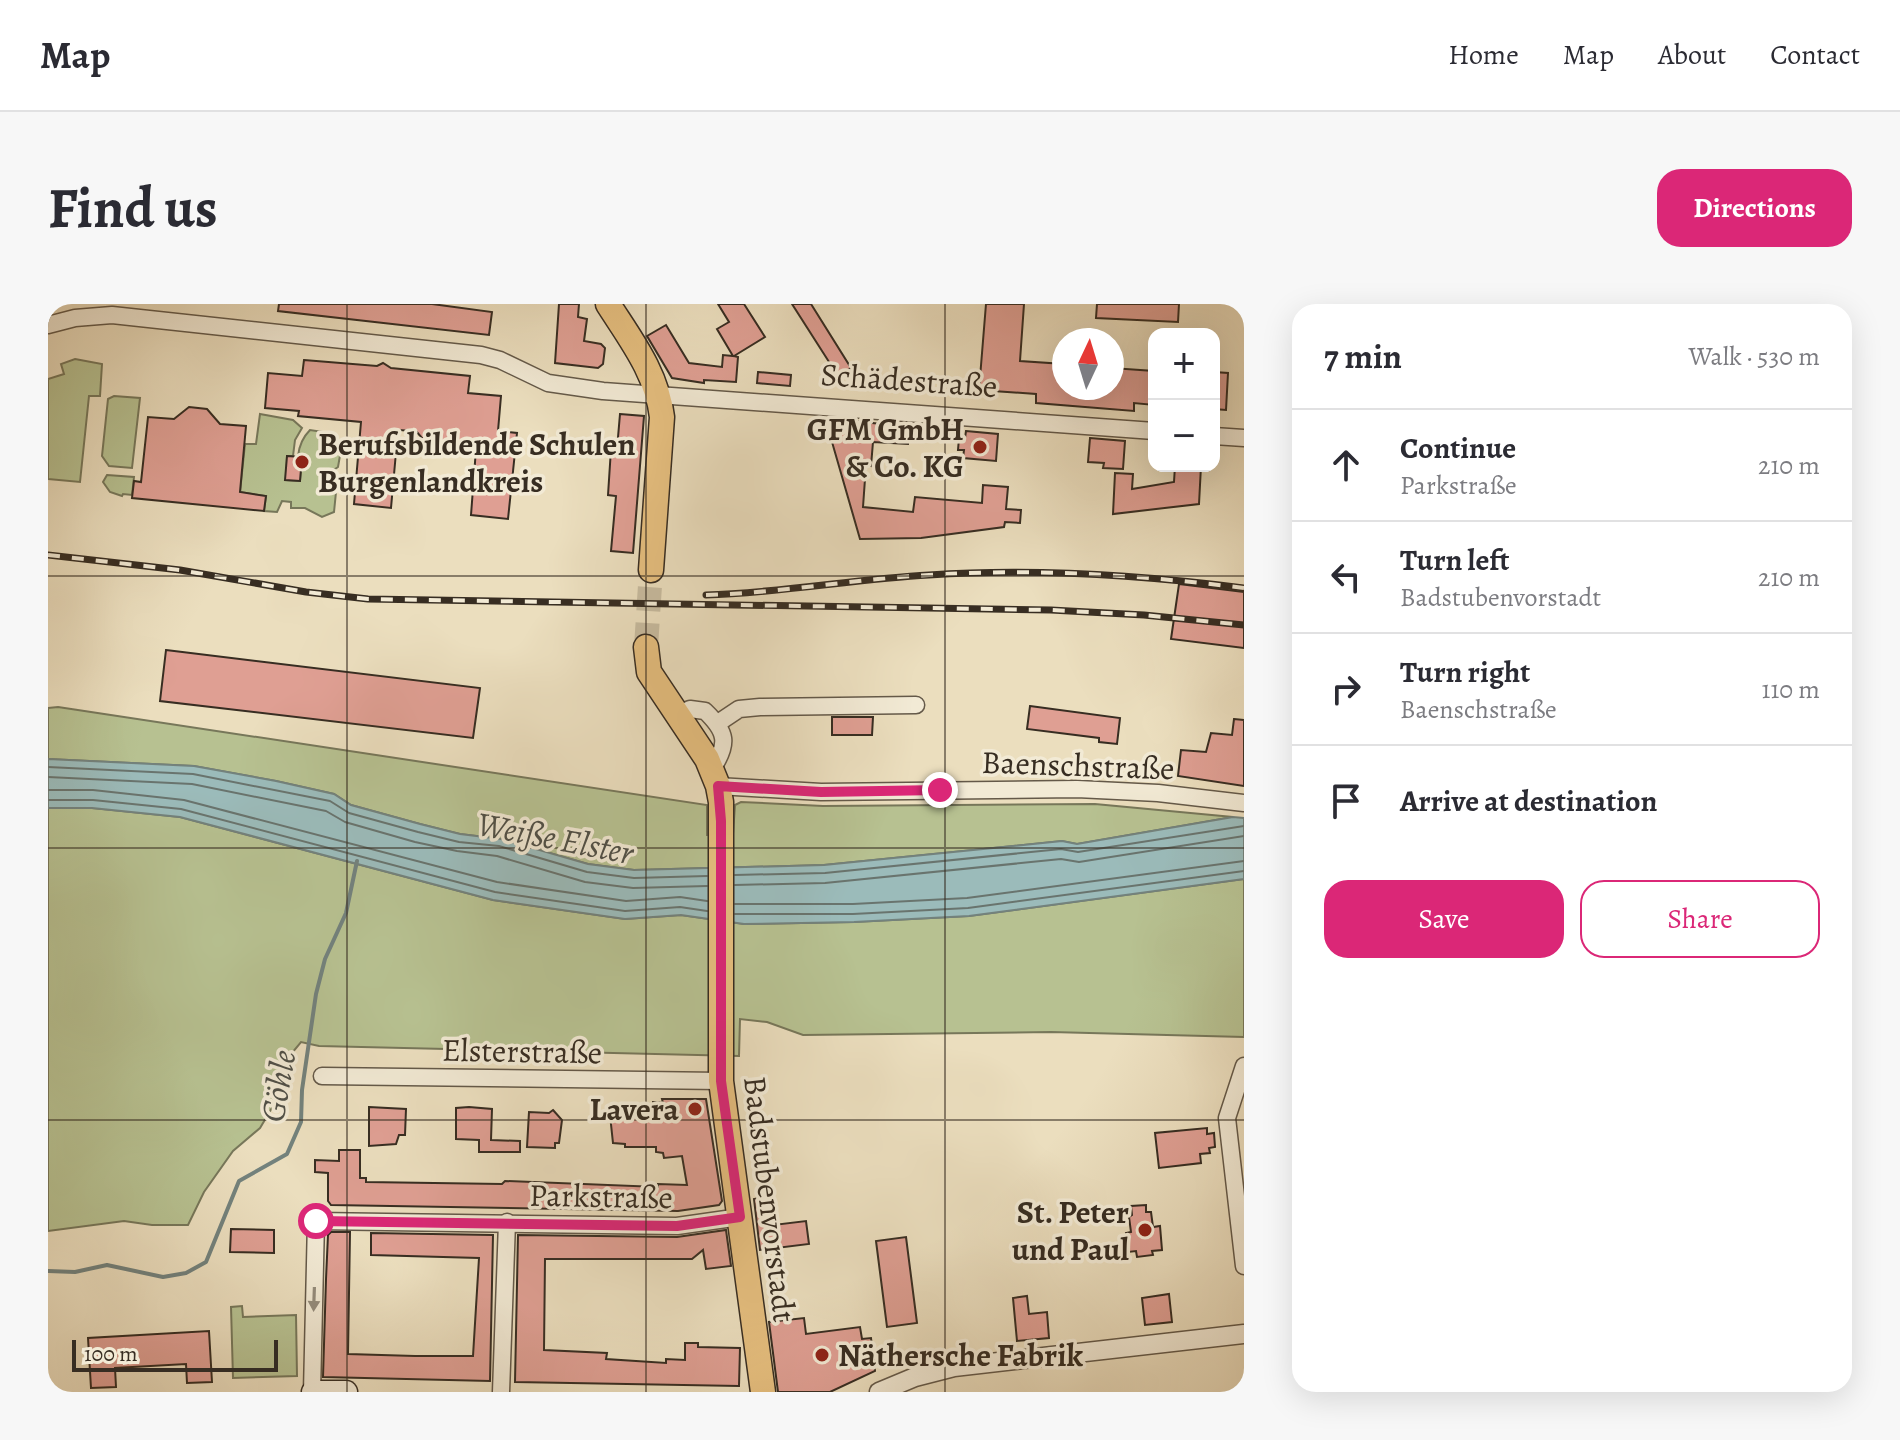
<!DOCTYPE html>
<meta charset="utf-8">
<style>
body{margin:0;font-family:Alegreya,serif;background:#f7f7f7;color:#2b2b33}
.controls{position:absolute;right:24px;top:24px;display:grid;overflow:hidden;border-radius:16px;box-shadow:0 8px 32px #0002}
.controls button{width:72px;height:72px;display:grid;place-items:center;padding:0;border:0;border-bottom:2px solid #e1e1e2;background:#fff;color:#2b2b33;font:40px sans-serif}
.compass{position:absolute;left:1004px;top:24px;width:72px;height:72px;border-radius:50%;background:#fff;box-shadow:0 8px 32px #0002;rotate:4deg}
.scale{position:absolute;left:24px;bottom:20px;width:206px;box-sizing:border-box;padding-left:8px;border:4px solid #372d22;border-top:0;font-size:22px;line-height:28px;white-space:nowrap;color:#372d22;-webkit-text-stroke:6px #f2ead5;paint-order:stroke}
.stop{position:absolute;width:24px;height:24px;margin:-18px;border:6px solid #db2777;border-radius:50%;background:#fff}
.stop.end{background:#db2777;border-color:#fff;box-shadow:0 2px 8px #0008}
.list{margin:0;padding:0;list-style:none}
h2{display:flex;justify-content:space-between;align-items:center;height:104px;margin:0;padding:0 32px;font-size:34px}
h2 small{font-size:26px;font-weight:400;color:#7c7c81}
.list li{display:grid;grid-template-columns:52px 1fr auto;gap:24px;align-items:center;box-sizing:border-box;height:112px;padding:0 32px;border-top:2px solid #e1e1e2}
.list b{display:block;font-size:30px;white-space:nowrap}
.list p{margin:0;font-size:26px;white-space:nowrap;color:#7c7c81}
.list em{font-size:26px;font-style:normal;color:#7c7c81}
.actions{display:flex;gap:16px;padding:24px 32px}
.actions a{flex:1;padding:18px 0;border:2px solid #db2777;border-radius:24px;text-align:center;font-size:28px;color:#db2777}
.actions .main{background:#db2777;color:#fff}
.icon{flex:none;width:44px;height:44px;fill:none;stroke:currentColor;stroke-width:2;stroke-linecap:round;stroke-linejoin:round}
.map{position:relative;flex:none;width:1196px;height:1088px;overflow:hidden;border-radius:24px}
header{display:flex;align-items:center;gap:48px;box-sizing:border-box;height:112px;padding:0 40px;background:#fff;border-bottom:2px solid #e1e1e2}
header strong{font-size:38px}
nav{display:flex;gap:44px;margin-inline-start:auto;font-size:28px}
.intro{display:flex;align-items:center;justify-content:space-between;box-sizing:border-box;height:192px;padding:0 48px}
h1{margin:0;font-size:56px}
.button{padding:20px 36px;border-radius:24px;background:#db2777;color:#fff;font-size:28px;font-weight:700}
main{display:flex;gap:48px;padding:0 48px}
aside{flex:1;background:#fff;border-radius:24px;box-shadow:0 8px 32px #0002}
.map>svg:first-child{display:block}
.green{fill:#b7c191;stroke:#77775a;stroke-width:2}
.water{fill:#9bbbba;stroke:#73827d;stroke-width:2}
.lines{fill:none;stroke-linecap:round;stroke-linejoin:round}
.shore{stroke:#69746e;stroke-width:2}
.stream{stroke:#73827d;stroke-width:4}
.building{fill:#df9f93;stroke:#372d22;stroke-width:2}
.primary-tunnel{stroke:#c7bb9f;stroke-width:24;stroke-dasharray:24 12;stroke-linecap:butt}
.minor-casing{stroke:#645949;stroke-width:19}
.tertiary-casing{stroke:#645949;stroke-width:21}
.secondary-casing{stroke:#372d22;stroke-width:25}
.primary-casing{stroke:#372d22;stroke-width:27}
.minor{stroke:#f2ead5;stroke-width:16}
.tertiary{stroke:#f2ead5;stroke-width:18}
.secondary{stroke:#f2ead5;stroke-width:22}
.primary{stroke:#e6bf7f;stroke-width:24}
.rail-casing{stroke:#372d22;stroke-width:7}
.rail{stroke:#f2ead5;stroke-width:4;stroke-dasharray:12;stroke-linecap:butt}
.oneway{fill:#948c7c}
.route{stroke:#db2777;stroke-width:10}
.grid{fill:none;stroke:#372d22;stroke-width:2;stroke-opacity:0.55}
.poi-dot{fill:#8f2418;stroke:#f2ead5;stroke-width:3}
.labels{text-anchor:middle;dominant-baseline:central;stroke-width:7;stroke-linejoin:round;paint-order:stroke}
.street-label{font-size:32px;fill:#372d22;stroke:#f2ead5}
.poi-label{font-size:32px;font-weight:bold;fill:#372d22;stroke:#f2ead5;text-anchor:end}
.water-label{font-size:34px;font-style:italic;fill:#505048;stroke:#f2ead5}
</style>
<header>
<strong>Map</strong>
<nav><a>Home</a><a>Map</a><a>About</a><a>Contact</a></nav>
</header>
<div class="intro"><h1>Find us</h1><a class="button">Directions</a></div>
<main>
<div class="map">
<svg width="1196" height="1088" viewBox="0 0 1196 1088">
<rect width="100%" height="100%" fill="#ebdebe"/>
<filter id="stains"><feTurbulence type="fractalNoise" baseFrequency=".0025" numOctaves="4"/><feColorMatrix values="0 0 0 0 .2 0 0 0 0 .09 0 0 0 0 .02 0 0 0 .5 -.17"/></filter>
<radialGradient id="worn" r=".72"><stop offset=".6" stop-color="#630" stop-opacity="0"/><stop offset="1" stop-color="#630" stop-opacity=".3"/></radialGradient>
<g class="green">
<polygon points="27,55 54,60 52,92 41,92 32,178 0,175 0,75 16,70 13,60"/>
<polygon points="66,92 92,94 84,164 61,162 54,152 60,95"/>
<path d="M212,110L245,116L254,124L247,136L245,152H239L238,176L252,177L254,153L250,152C251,143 255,133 262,126L282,129L281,139L289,142L294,140L290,163L283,168L285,176L289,178L286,208L274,213L257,204H243V198L234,197L229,208L216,207L218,192L192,188L197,140H208Z"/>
<polygon points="59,171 86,173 84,191 75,190 74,192 62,188 55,178"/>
<polygon points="10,403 659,501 659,531 685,530 687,501 693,498 775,502 1047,500 1185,513 1029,540 1014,537 776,561 586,566 540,560 453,535 412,530 372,520 303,501 286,490 228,477 146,462 0,455 0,404"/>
<polygon points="0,504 44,504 132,513 445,596 577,615 633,611 696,620 806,618 921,612 1196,575 1196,733 1003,728 755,731 719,718 692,715 691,752 271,742 253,738 239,755 237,782 212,824 185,847 156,888 140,921 104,921 76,917 0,927"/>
<polygon points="194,1002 195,1013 248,1011 249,1072 185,1074 183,1003"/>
</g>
<polygon class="water" points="0,455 146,462 228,477 286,490 303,501 372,520 412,530 453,535 540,560 586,566 776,561 1014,537 1029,540 1185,513 1196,514 1196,575 921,612 806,618 696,620 633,611 577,615 445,596 132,513 44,504 0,504"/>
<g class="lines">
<g class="shore">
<polyline points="0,463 145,470 282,497 301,509 370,528 411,538 451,542 539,568 586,574 659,572"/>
<polyline points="0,473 144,480 278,507 297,518 367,538 409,547 449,552 537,578 585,584 659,582"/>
<polyline points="0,486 45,486 136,496 449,578 578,597 632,593 659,597"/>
<polyline points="0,496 45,496 133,505 447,588 577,607 632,603 659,607"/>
<polyline points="687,571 777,569 1013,545 1030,548 1196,522"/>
<polyline points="687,581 777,579 1013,555 1031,558 1196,532"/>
<polyline points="687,600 805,600 919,594 1196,557"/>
<polyline points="687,610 805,610 920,604 1196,567"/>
</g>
<polyline class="stream" points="0,967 27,968 59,961 115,973 138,969 158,958 191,877 239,850 253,818 254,786 268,690 277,655 298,609 309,557"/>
</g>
<g class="building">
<polygon points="231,0 384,0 444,8 441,31 230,7"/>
<polygon points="511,0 531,0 530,13 539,15 536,37 553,40 557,44 555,60 550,64 507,59"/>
<polygon points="670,0 696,0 717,33 686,52 690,53 688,78 656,76 656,79 624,74 599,32 618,21 641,59 674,63 675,51 685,52 669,25 681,18"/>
<polygon points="744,0 763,0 803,64 790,72"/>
<polygon points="938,0 976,0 972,57 1016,60 1016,84 1064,84 1064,64 1106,67 1106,101 1086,99 1086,107 988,99 988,90 931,86"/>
<polygon points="1049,0 1131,0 1130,18 1048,14"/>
<polygon points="256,56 329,62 335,59 343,64 422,72 420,89 453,92 450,127 469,129 460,215 423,211 428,145 380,141 368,127 350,126 343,204 306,200 313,118 250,112 251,107 217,104 220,69 254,72"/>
<polygon points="710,68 743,71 742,82 709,79"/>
<polygon points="1166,68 1180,69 1178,106 1166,105"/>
<polygon points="141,103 159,105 172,120 198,122 192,188 218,192 216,207 84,194 86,177 93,178 100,113 126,115"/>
<polygon points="572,110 596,112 585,249 563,247 568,192 560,191 563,145 569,145"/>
<polygon points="787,115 861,123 860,140 825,138 823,162 818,161 815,203 865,208 867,193 934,199 935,181 960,183 958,205 973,206 972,219 957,218 956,223 873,234 812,235 784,138"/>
<polygon points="918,127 950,130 948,157 915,154 916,146 910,146 911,134 917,134"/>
<polygon points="1042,134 1077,137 1075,165 1055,164 1056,159 1040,158"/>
<polygon points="239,152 254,153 252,177 237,176"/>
<polygon points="1127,162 1153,162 1151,200 1065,210 1067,169 1085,170 1084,185 1126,178"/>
<polygon points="1131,280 1196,288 1196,344 1123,335"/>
<polygon points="118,346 432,384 425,434 112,397"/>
<polygon points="982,402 1072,414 1069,440 1051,438 1051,434 979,425"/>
<polygon points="784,413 825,413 824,431 784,431"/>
<polygon points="1186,415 1196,416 1196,482 1130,472 1133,446 1158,448 1163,429 1184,431"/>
<polygon points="614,795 658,795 674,897 671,901 630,907 283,901 280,897 280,869 267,868 267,856 291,857 291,846 312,846 312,874 318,874 318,878 454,880 457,877 610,883 610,880 639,881 634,852 616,854 615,849 608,848 608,843 577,843 577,840 565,839 562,811 605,811 605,798 615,799"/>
<polygon points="321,803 358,805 357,831 351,831 348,840 321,842"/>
<polygon points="421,803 444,805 443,836 472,837 472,848 431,848 431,836 408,835 408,804"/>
<polygon points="505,806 514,816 511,839 507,839 507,844 479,843 481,808 501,809"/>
<polygon points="1159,824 1159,830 1166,829 1167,843 1161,844 1162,849 1152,850 1153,859 1111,864 1107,829"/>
<polygon points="722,892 726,921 758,917 761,940 712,946 706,895"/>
<polygon points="1098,901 1098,908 1103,908 1105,923 1112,922 1114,946 1104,947 1105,951 1089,953 1088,947 1080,948 1078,929 1083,928 1081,913 1084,911 1083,902"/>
<polygon points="183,925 226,926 226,949 182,948"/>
<polygon points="678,926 683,962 658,965 655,946 644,955 497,955 496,1046 559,1049 558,1055 618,1059 618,1055 637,1056 637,1039 650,1039 650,1043 692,1044 691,1082 467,1078 470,931 629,933"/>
<polygon points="283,928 302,928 300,1050 367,1052 425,1052 431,954 323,951 323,929 445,931 442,1077 275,1073 278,975 280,931"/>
<polygon points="858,933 869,1019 839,1023 828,937"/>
<polygon points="1121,990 1124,1018 1097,1021 1094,994"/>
<polygon points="979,992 981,1010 999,1008 1001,1034 969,1037 965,994"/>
<polygon points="756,1014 758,1030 812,1023 814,1035 823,1034 827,1067 782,1088 730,1088 721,1018"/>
<polygon points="161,1027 164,1078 139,1079 138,1060 67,1064 68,1083 43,1084 40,1034"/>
</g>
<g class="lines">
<polyline class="primary-tunnel" points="598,343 603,266"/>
<defs>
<g id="minor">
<polyline points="0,21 27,14 64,11 433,51 452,56 500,79 555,87 1106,127"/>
<polyline points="1166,132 1196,134"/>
<path d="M629,411L642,405L657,407C679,428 681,440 664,465"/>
<polyline points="670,419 691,405 712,403 868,401"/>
<polyline points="670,482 773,488 1029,485 1110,489 1196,499"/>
<polyline points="1196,762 1179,814 1196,962"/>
<polyline points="274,772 673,777"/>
<polyline points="264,1088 268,917 629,922 692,913"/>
<polyline points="453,1088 459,918"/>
</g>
<polyline id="tertiary" points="831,1088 867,1073 906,1063 1196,1030"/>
<polyline id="secondary" points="265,1088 298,1088"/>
<g id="primary">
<path d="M560,0C583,36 609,69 614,113L603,266"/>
<polyline points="598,343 601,368 659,455 670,482 673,498 673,777 715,1088"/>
</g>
</defs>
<use href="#minor" class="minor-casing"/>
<use href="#tertiary" class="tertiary-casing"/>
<use href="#secondary" class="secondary-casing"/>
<use href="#primary" class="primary-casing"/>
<use href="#minor" class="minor"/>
<use href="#tertiary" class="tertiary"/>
<use href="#secondary" class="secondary"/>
<use href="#primary" class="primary"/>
<defs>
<g id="rail">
<polyline points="0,251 132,266 258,288 320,295 1003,306 1096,311 1196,321"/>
<path d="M658,291C732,289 807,275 881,271C986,264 1092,271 1196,284"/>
</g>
</defs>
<use href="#rail" class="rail-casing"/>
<use href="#rail" class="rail"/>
</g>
<defs><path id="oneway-solid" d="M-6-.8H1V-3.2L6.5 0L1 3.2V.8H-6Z" transform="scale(2)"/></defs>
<use class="oneway" href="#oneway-solid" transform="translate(266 995) rotate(92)"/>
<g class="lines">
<polyline class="route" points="268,917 629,922 692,913 673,777 673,517 670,482 773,488 892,486"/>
</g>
<path class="grid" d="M299,0V1088M598,0V1088M897,0V1088M0,272H1196M0,544H1196M0,816H1196"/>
<g class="poi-dot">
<circle cx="932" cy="143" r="8"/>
<circle cx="254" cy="158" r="8"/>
<circle cx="647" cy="805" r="8"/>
<circle cx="1097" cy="926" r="8"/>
<circle cx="774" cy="1051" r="8"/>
</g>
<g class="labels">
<g class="street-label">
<text transform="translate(861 76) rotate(4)">Schädestraße</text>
<text transform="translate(1030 461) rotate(2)">Baenschstraße</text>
<text transform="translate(474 747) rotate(1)">Elsterstraße</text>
<text transform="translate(553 892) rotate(1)">Parkstraße</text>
<text transform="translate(722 895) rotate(83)">Badstubenvorstadt</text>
</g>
<g class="poi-label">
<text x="916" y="125">GFM GmbH<tspan x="916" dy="37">&amp; Co. KG</tspan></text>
<text x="270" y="140" text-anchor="start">Berufsbildende Schulen<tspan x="270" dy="37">Burgenlandkreis</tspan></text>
<text x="631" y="805">Lavera</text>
<text x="1081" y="908">St. Peter<tspan x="1081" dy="37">und Paul</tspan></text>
<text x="790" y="1051" text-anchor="start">Näthersche Fabrik</text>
</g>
<g class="water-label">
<text transform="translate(507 534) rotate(11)">Weiße Elster</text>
<text transform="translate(230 782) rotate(-80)">Göhle</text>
</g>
</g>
<rect width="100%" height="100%" filter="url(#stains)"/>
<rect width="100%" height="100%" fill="url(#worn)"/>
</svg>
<div class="controls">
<button>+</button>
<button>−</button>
</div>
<svg class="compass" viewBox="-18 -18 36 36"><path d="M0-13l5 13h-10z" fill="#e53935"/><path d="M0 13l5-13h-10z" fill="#7c7c81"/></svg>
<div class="scale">100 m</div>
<div class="stop" style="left:268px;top:917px"></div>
<div class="stop end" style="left:892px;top:486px"></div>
</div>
<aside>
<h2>7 min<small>Walk · 530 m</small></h2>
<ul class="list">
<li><svg class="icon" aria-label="ahead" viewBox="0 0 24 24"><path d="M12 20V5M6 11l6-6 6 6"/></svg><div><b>Continue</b><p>Parkstraße</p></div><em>210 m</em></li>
<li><svg class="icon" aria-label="left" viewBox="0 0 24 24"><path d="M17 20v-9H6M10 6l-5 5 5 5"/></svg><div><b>Turn left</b><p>Badstubenvorstadt</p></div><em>210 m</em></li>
<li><svg class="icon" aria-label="right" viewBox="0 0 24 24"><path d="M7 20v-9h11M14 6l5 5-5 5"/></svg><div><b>Turn right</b><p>Baenschstraße</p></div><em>110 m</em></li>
<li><svg class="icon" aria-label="arrive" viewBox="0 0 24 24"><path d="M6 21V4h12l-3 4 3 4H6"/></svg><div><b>Arrive at destination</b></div></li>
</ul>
<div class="actions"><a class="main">Save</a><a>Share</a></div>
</aside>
</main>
